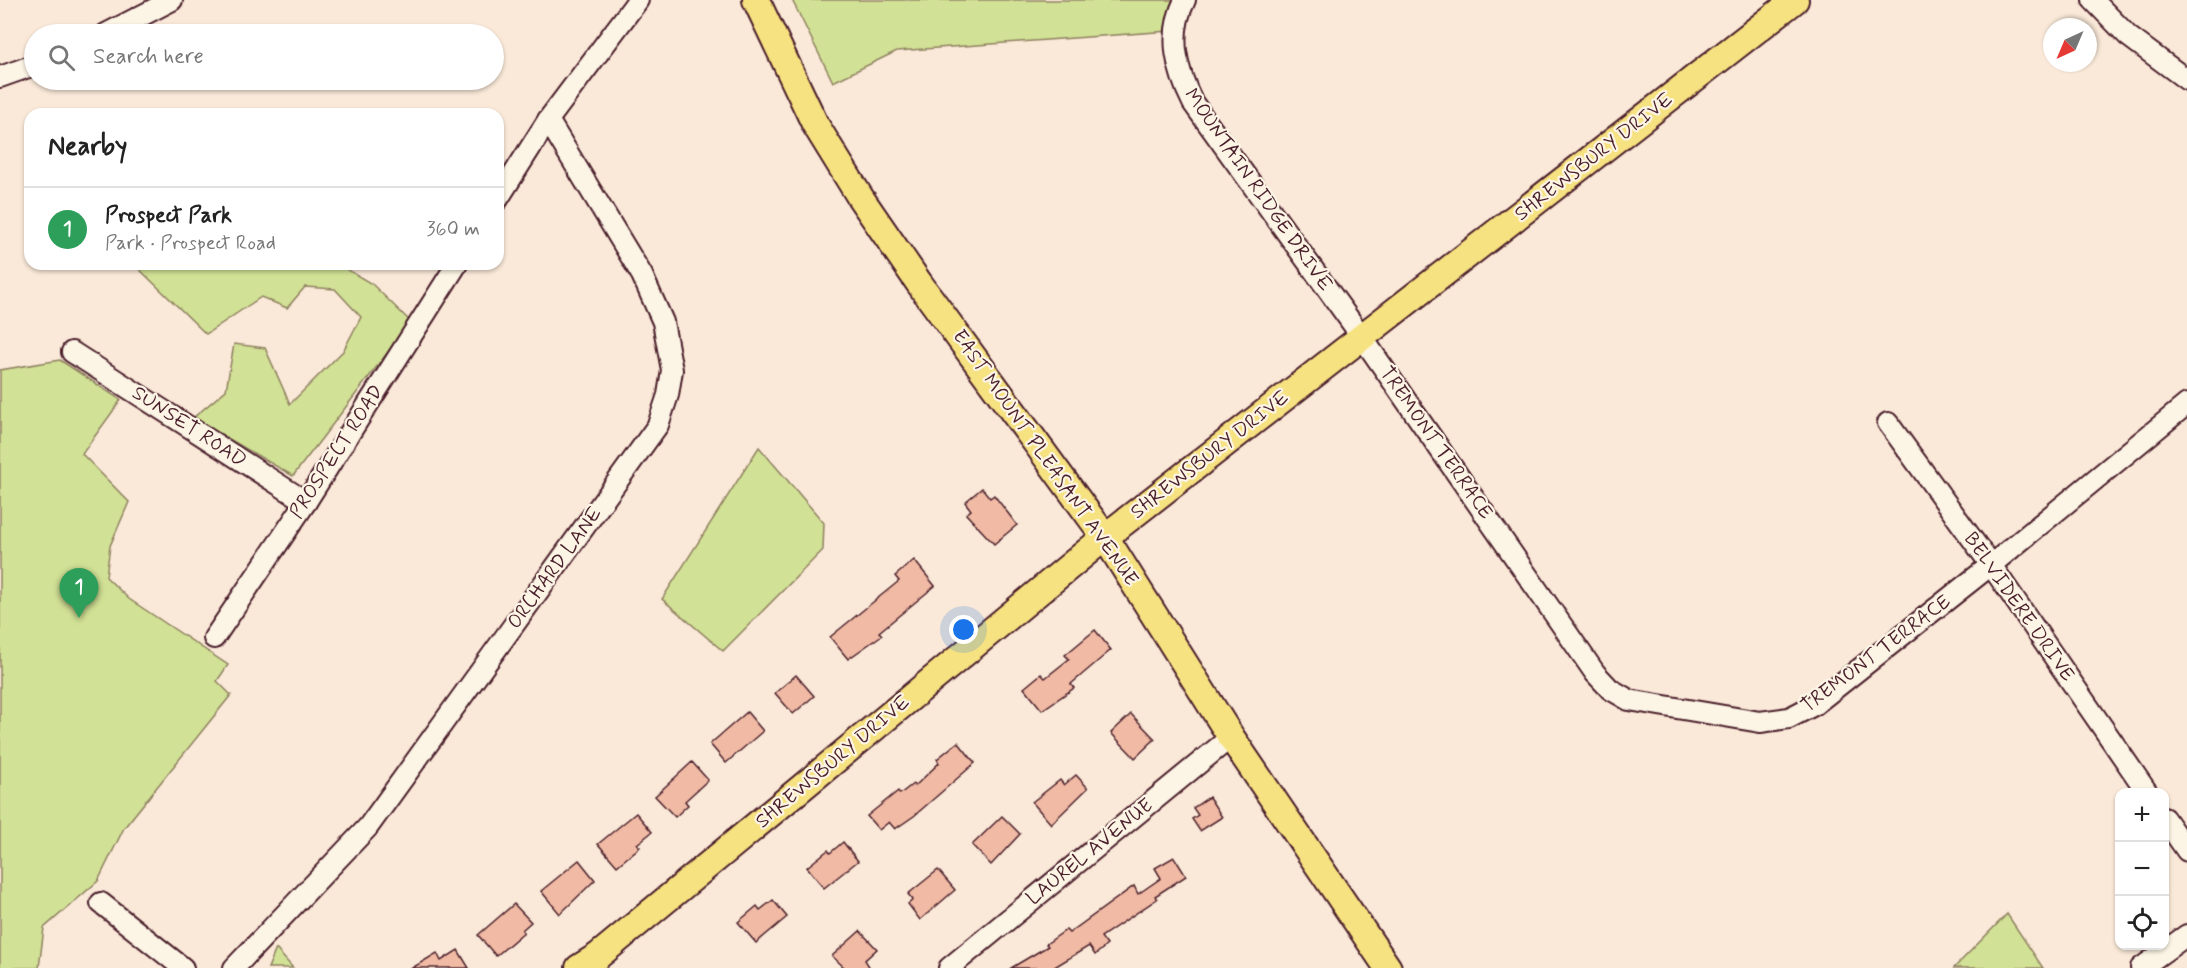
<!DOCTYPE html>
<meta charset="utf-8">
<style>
body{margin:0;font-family:Mynerve,sans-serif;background:#f2f2f2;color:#222}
.controls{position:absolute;right:18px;bottom:18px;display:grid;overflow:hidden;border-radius:12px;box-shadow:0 2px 4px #0004}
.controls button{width:54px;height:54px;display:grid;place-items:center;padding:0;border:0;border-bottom:2px solid #e0e0e0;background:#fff;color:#222;font:30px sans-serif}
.compass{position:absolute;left:2043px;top:18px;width:54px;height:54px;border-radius:50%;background:#fff;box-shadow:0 2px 4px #0004;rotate:224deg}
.you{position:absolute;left:964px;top:630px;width:21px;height:21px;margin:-15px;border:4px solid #fff;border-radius:50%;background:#1a73e8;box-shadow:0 0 0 9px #1a73e833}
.badge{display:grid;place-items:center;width:39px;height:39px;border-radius:50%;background:#2563eb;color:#fff;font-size:20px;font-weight:700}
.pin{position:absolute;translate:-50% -50px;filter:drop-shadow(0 2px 3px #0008)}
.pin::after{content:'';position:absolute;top:32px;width:21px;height:18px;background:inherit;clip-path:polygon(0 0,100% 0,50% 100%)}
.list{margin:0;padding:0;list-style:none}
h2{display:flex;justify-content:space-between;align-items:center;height:78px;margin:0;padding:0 24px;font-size:26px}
h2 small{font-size:20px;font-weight:400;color:#767676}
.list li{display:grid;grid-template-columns:39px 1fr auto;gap:18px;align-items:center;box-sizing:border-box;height:84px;padding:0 24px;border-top:2px solid #e0e0e0}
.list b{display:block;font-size:22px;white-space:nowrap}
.list p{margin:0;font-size:20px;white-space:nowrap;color:#767676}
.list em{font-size:20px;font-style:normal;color:#767676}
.icon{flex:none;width:33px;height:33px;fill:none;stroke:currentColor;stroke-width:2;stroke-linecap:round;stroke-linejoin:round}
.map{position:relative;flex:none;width:2187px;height:968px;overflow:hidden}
.search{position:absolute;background:#fff;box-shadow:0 2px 4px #0004;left:24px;top:24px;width:480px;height:66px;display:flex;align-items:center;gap:15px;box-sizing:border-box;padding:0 21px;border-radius:33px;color:#767676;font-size:22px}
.panel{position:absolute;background:#fff;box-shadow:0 2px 4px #0004;left:24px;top:108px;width:480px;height:162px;border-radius:18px}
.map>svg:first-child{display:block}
.green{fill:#d1e195;stroke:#8e8060;stroke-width:1.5}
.building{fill:#f0baa4;stroke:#4a1f2b;stroke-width:1.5}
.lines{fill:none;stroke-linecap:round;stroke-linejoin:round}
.minor-casing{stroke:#4a1f2b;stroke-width:24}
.major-casing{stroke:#4a1f2b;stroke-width:30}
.minor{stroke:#fcf5e5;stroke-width:20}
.major{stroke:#f7e281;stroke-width:26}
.labels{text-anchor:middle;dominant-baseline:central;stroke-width:4.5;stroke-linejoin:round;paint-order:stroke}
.street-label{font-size:20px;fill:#4a1f2b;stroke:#fcf5e5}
</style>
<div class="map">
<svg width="2187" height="968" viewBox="0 0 2187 968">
<rect width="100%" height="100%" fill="#fae9d8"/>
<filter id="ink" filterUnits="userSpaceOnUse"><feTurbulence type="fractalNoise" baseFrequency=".0167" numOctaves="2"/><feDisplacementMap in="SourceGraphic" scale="12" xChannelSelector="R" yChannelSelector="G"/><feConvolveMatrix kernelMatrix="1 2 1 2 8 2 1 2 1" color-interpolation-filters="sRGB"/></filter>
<g filter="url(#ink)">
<g class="green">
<polygon points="792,0 1182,0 1170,31 897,51 833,82"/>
<polygon points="134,264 338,264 372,284 411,322 293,476 193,418 226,390 234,344 265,348 290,404 343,351 361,317 335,289 305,287 287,308 261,297 206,334"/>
<polygon points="60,360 121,400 82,454 129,502 110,546 106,577 129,599 228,665 217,681 231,695 124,828 98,881 44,928 39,968 0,968 0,370"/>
<polygon points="759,447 824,523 823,550 723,651 662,599"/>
<polygon points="2007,914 2043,968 1954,968"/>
<polygon points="276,949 293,968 268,968"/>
</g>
<g class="building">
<polygon points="982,488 990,498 994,495 1017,525 994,544 966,514 971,510 965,502"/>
<polygon points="914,560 935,586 879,632 882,635 848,659 830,637 899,581 895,576"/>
<polygon points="1095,630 1111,650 1071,684 1074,688 1042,710 1024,688 1041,674 1045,678 1069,659 1065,655"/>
<polygon points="796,675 814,696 793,714 775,693"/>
<polygon points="747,712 763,731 726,763 710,744"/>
<polygon points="1131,714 1155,739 1135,758 1111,733"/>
<polygon points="958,742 975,763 914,816 895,829 889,822 879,830 867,816 898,791 900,794 913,784 915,786 939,763 937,759"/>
<polygon points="692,762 708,780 685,801 688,805 675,817 655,796"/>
<polygon points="1076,775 1088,788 1051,824 1032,802 1060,780 1064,785"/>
<polygon points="1209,797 1222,817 1200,831 1192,819 1198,815 1193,808"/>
<polygon points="636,813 652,832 637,844 640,847 617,866 598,844"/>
<polygon points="1002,816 1020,834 991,865 972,845"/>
<polygon points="843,842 858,861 824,888 807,867 828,850 830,853"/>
<polygon points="1174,857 1186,876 1155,896 1157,899 1101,937 1107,945 1095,955 1089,946 1053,968 1011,968 1048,946 1046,944 1066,930 1069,933 1134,886 1138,894 1161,878 1155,868"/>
<polygon points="579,860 595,880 560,914 541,891"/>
<polygon points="938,870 955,890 920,920 908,904 913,900 908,894"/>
<polygon points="773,900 787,917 756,943 738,922 757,906 760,910"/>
<polygon points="514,904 531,922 522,930 524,932 496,956 478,935"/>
<polygon points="860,931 877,949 865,960 870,968 845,968 832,956"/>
<polygon points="458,950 469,968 412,968 437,953 441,961"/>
</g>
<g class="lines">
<defs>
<g id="minor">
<path d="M1185,0C1167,35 1177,71 1193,103L1362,337L1595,673L1610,689L1629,700L1760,722L1789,718L1814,705L1991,565L2187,404"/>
<polyline points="2093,0 2128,36 2187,80"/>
<polyline points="106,34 172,0"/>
<polyline points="0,77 34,65"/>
<polyline points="498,199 548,120 638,0"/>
<polyline points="72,352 306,502"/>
<polyline points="1888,423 1991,565 2147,792"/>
<polyline points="214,638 306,502 457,264"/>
<polyline points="2164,818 2187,851"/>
<polyline points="101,903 183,968"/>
<polyline points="234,968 368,827 658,425 668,395 672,370 663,322 642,275 548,120"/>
<polyline points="949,968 1231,737"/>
<polyline points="2141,968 2187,935"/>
</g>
<g id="major">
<polyline points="756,0 815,124 860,197 919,283 1105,537 1231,737 1388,968"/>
<polyline points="579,968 598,956 1105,537 1795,0"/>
</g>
</defs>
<use href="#minor" class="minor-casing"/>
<use href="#major" class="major-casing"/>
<use href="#minor" class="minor"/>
<use href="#major" class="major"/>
</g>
</g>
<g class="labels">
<g class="street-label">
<text transform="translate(1594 157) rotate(-38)">SHREWSBURY DRIVE</text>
<text transform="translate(1258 190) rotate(55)">MOUNTAIN RIDGE DRIVE</text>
<text transform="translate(189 427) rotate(33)">SUNSET ROAD</text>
<text transform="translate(1436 443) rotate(55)">TREMONT TERRACE</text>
<text transform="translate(337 452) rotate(-57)">PROSPECT ROAD</text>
<text transform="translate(1210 455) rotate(-38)">SHREWSBURY DRIVE</text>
<text transform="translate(1045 458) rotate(55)">EAST MOUNT PLEASANT AVENUE</text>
<text transform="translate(555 568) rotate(-54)">ORCHARD LANE</text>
<text transform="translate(2019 607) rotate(55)">BELVIDERE DRIVE</text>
<text transform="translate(1876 654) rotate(-37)">TREMONT TERRACE</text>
<text transform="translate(833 762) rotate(-40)">SHREWSBURY DRIVE</text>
<text transform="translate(1090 852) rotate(-39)">LAUREL AVENUE</text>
</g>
</g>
</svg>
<div class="controls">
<button>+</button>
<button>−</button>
<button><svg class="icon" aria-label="locate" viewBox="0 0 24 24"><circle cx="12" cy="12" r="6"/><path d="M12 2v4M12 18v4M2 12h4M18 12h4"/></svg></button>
</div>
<svg class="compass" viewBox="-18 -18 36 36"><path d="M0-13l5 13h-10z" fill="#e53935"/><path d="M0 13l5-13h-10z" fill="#767676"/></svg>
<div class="you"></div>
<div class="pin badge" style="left:79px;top:618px;background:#2e9e5b">1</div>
<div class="search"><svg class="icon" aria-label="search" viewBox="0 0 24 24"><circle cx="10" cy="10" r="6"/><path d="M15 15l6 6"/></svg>Search here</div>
<section class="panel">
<h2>Nearby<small></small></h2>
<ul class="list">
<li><span class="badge" style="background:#2e9e5b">1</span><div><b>Prospect Park</b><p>Park · Prospect Road</p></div><em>360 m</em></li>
</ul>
</section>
</div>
